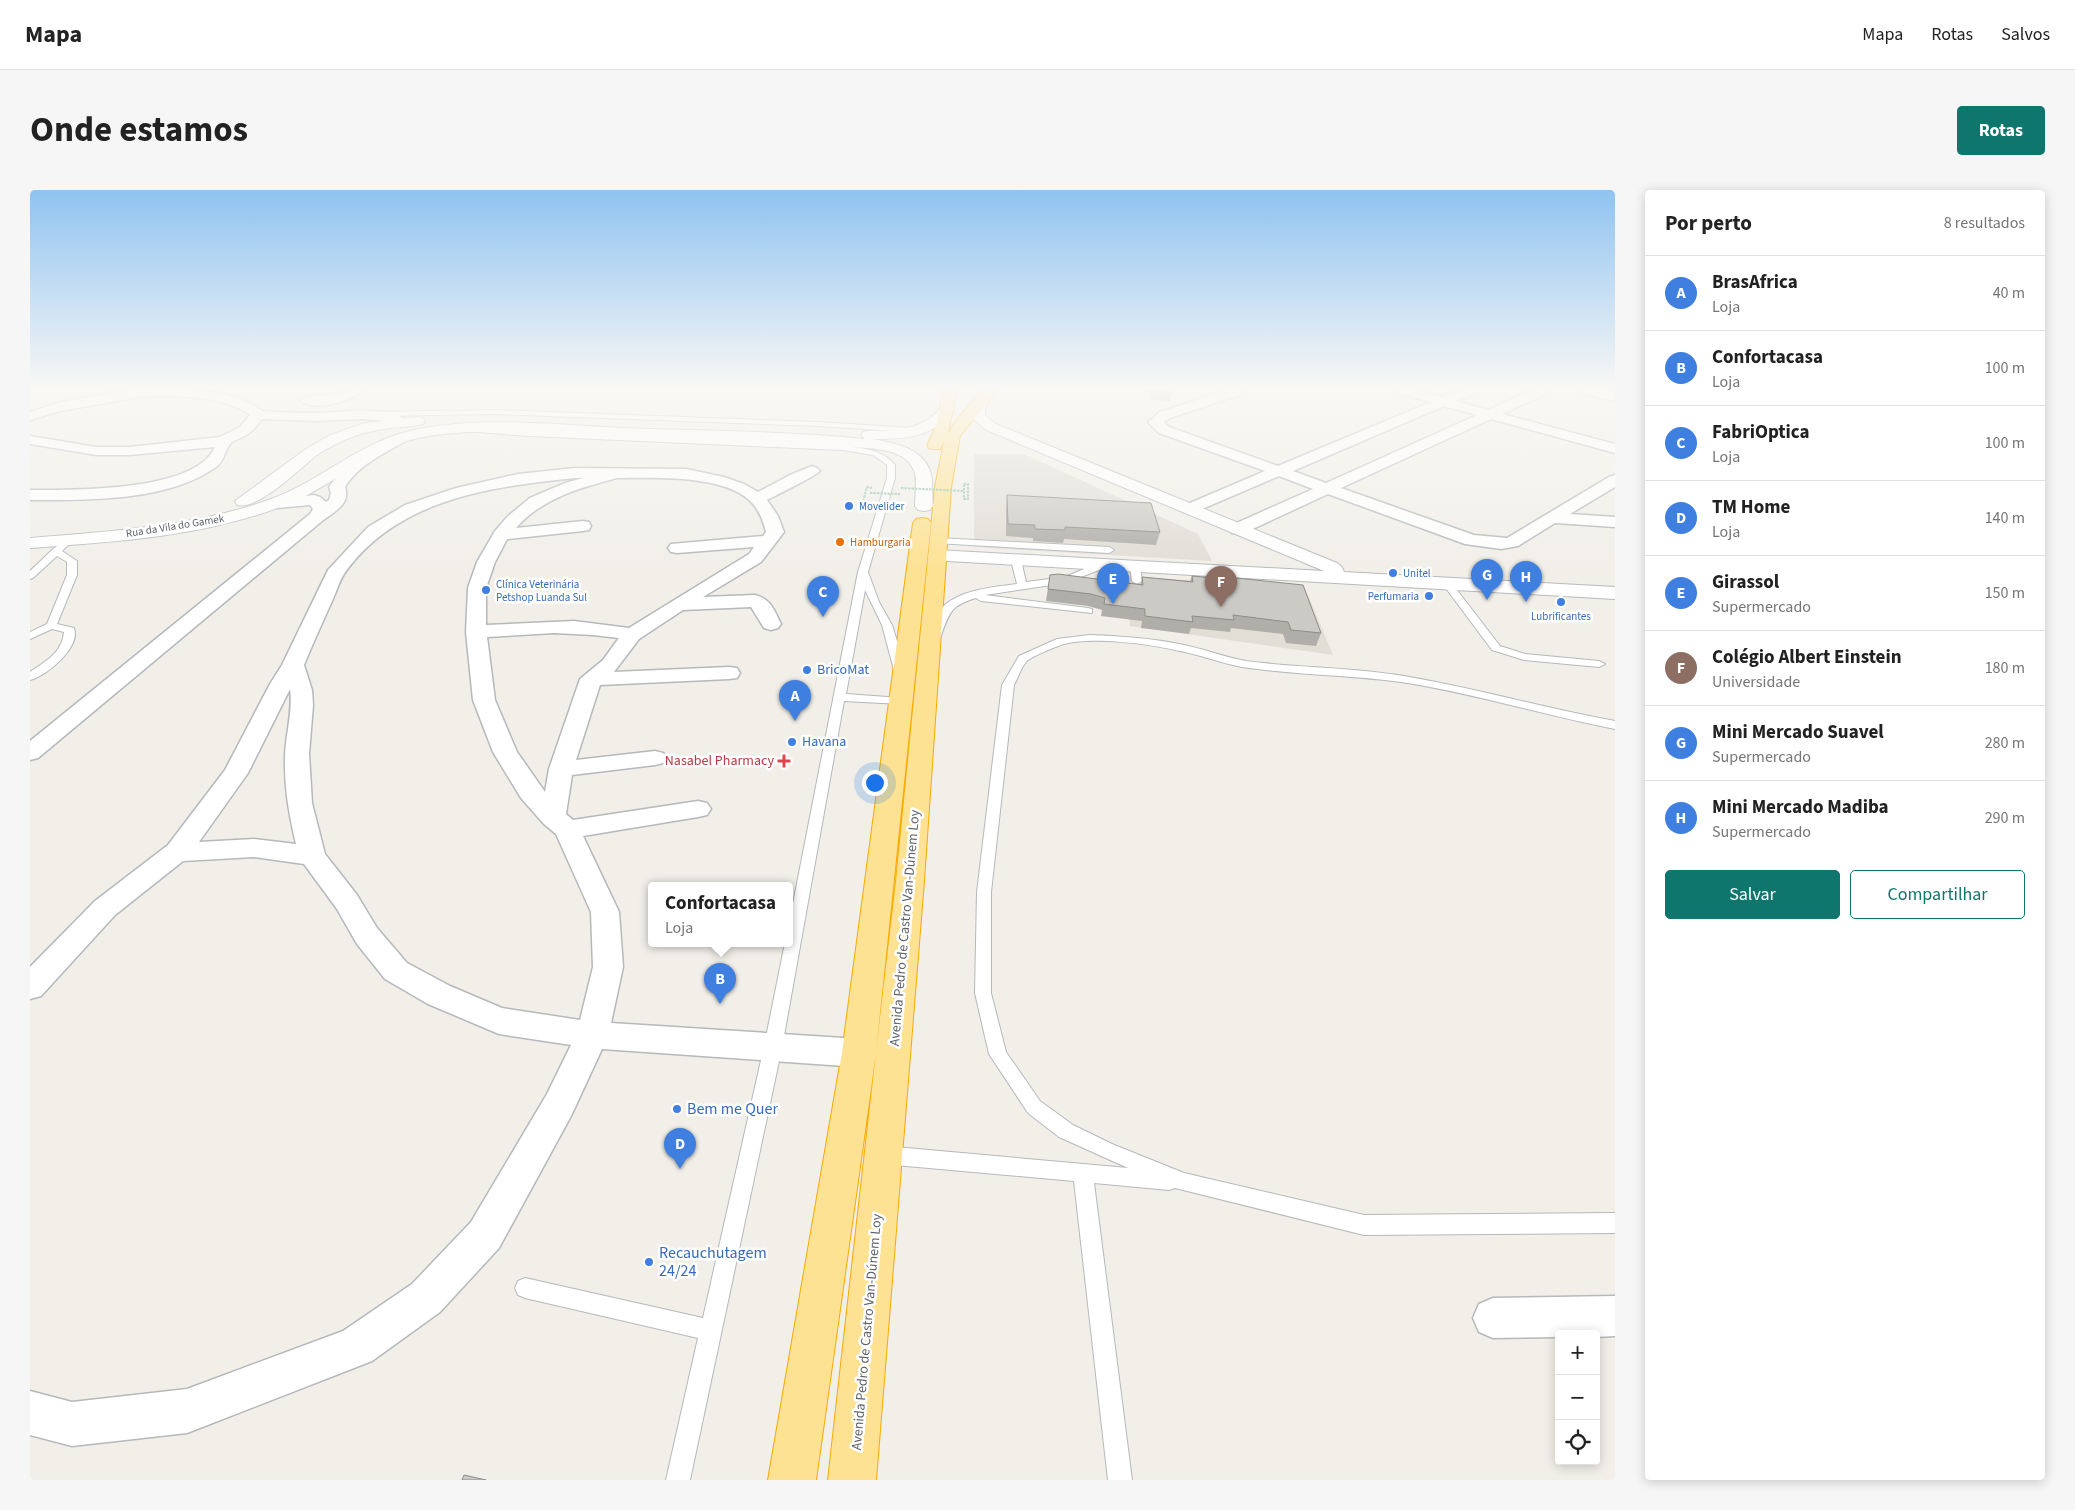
<!DOCTYPE html>
<html lang="pt">
<meta charset="utf-8">
<style>
body{margin:0;font-family:"Source Sans 3",sans-serif;background:#f6f6f6;color:#222}
.controls{position:absolute;right:15px;bottom:15px;display:grid;overflow:hidden;border-radius:5px;box-shadow:0 2px 12px #0003}
.controls button{width:45px;height:45px;display:grid;place-items:center;padding:0;border:0;border-bottom:1px solid #e0e0e0;background:#fff;color:#222;font:25px sans-serif}
.you{position:absolute;left:844px;top:592px;width:18px;height:18px;margin:-12px;border:4px solid #fff;border-radius:50%;background:#1a73e8;box-shadow:0 0 0 8px #1a73e833}
.badge{display:grid;place-items:center;width:32px;height:32px;border-radius:50%;background:#0f766e;color:#fff;font-size:16px;font-weight:700}
.pin{position:absolute;translate:-50% -41px;filter:drop-shadow(0 1px 2px #0008)}
.pin::after{content:'';position:absolute;top:26px;width:18px;height:15px;background:inherit;clip-path:polygon(0 0,100% 0,50% 100%)}
.popup{position:absolute;left:618px;top:692px;width:145px;height:65px;box-sizing:border-box;display:grid;place-content:center;border-radius:5px;background:#fff;filter:drop-shadow(0 1px 4px #0005);font-size:16px;white-space:nowrap;color:#767676}
.popup b{font-size:19px;color:#222}
.popup::after{content:'';position:absolute;left:50%;top:100%;margin-left:-10px;border:10px solid transparent;border-top-color:#fff}
.list{margin:0;padding:0;list-style:none}
h2{display:flex;justify-content:space-between;align-items:center;height:65px;margin:0;padding:0 20px;font-size:21px}
h2 small{font-size:16px;font-weight:400;color:#767676}
.list li{display:grid;grid-template-columns:32px 1fr auto;gap:15px;align-items:center;box-sizing:border-box;height:75px;padding:0 20px;border-top:1px solid #e0e0e0}
.list b{display:block;font-size:19px;white-space:nowrap}
.list p{margin:0;font-size:16px;white-space:nowrap;color:#767676}
.list em{font-size:16px;font-style:normal;color:#767676}
.actions{display:flex;gap:10px;padding:15px 20px}
.actions a{flex:1;padding:11px 0;border:1px solid #0f766e;border-radius:5px;text-align:center;font-size:18px;color:#0f766e}
.actions .main{background:#0f766e;color:#fff}
.icon{flex:none;width:28px;height:28px;fill:none;stroke:currentColor;stroke-width:2;stroke-linecap:round;stroke-linejoin:round}
.map{position:relative;flex:none;width:1585px;height:1290px;overflow:hidden;border-radius:5px}
header{display:flex;align-items:center;gap:30px;box-sizing:border-box;height:70px;padding:0 25px;background:#fff;border-bottom:1px solid #e0e0e0}
header strong{font-size:24px}
nav{display:flex;gap:28px;margin-inline-start:auto;font-size:18px}
.intro{display:flex;align-items:center;justify-content:space-between;box-sizing:border-box;height:120px;padding:0 30px}
h1{margin:0;font-size:35px}
.button{padding:12px 22px;border-radius:5px;background:#0f766e;color:#fff;font-size:18px;font-weight:700}
main{display:flex;gap:30px;padding:0 30px}
aside{flex:1;background:#fff;border-radius:5px;box-shadow:0 2px 12px #0003}
.map>svg:first-child{display:block}
.education{fill:#e1ded6}
.lines{fill:none;stroke-linecap:round;stroke-linejoin:round}
.lane-casing{stroke:#b5b8bc;stroke-width:2}
.street-casing{stroke:#b5b8bc;stroke-width:3}
.secondary-casing{stroke:#b6babf;stroke-width:2}
.highway-casing{stroke:#f9ab00;stroke-width:2}
.path{stroke:#9cc7a9;stroke-width:2;stroke-dasharray:2.5 1;stroke-linecap:butt}
.lane{fill:#fff;fill-rule:evenodd}
.street{fill:#fff;fill-rule:evenodd}
.secondary{fill:#fff;fill-rule:evenodd}
.highway{fill:#fde293;fill-rule:evenodd}
.path-bridge{stroke:#9cc7a9;stroke-width:2;stroke-dasharray:2.5 1;stroke-linecap:butt}
.wall{fill:#afaea9}
.building{fill:#cccac5;stroke:#8f8d8a}
.shop-dot{fill:#3f7fe0;stroke:#fff;stroke-width:2}
.food-dot{fill:#e8710a;stroke:#fff;stroke-width:2}
.health-dot{fill:#e0444e;stroke:#fff;stroke-width:2}
.labels{text-anchor:middle;dominant-baseline:central;stroke-width:5;stroke-linejoin:round;paint-order:stroke}
.far-shop-label{font-size:11px;fill:#366cbe;stroke:#fff;text-anchor:start}
.far-street-label{font-size:11px;fill:#5f6368;stroke:#fff}
.far-food-label{font-size:11px;fill:#c56008;stroke:#fff;text-anchor:start}
.shop-label{font-size:14px;fill:#366cbe;stroke:#fff;text-anchor:start}
.health-label{font-size:14px;fill:#be3a42;stroke:#fff;text-anchor:end}
.street-label{font-size:14px;fill:#5f6368;stroke:#fff}
.near-shop-label{font-size:16px;fill:#366cbe;stroke:#fff;text-anchor:start}
</style>
<header>
<strong>Mapa</strong>
<nav><a>Mapa</a><a>Rotas</a><a>Salvos</a></nav>
</header>
<div class="intro"><h1>Onde estamos</h1><a class="button">Rotas</a></div>
<main>
<div class="map">
<svg width="1585" height="1290" viewBox="0 0 1585 1290">
<rect width="100%" height="100%" fill="#f1efe8"/>
<g class="education">
<polygon points="944,264 994,264 1168,344 1182,371 944,357"/>
<polygon points="1096,386 1275,398 1303,465 1100,436"/>
</g>
<g class="lines">
<defs>
<g id="lane">
<polygon points="466,220 788,232 881,238 885,240 881,242 788,236 466,224 343,226 339,224 343,222"/>
<path d="M445,238L813,256C832,258 852,259 865,275V288L838,382L849,412L862,435L876,480L870,483L864,480L852,435L835,400L816,504L871,508L877,511L871,514L814,511L752,857L660,1290H636L668,1148L495,1108L488,1105L485,1098L488,1091L495,1088L673,1128L734,857L755,753H759V734L828,382L857,288V275L843,265L813,260L498,246L448,242H445Z"/>
<polygon points="908,348 1079,357 1084,360 1079,363 905,353 903,351"/>
<path d="M33,352L38,355L32,361L47,371V385L27,434L44,438C51,457 17,486 0,490V482C16,471 32,463 34,442L22,439L0,449V442L17,434L37,385V372L27,366L3,388L0,389V381L23,359Z"/>
<path d="M986,367L991,370L996,392L1035,387L1066,374L1077,373V377L1035,393L955,405L1058,418L1062,419V423L951,411L946,408C921,415 919,423 911,446L910,448H902L901,446C904,438 905,428 910,420C926,400 963,397 987,394L981,370Z"/>
<polygon points="1105,373 1110,376 1112,391 1107,394 1102,391 1100,376"/>
<polygon points="1417,390 1420,391 1470,456 1495,464 1569,471 1575,474 1569,477 1494,470 1462,460 1412,393"/>
<path d="M1059,445C1089,446 1120,448 1149,454C1172,458 1193,467 1216,471C1268,478 1321,477 1374,486C1445,498 1514,518 1585,531V539C1513,525 1443,503 1371,492C1318,485 1265,485 1212,477C1191,473 1171,465 1150,461C1120,454 1063,446 1034,454C1027,456 1000,467 996,472C991,478 988,488 984,495L961,702V803L976,862L1010,911L1043,935L1082,954L1154,983L1334,1025L1585,1023V1043L1334,1045L1145,998L1139,1000L1064,993L1102,1290H1078L1044,991L854,974L847,971L845,965L847,959L854,956L1098,978L1029,947L998,923L959,864L945,803L947,702L972,495L989,466L1027,449Z"/>
</g>
<g id="street">
<path d="M97,200C135,200 200,194 232,221C250,222 268,223 287,223C308,223 364,214 378,233L371,237L354,231L334,229L286,231L232,229C228,234 224,240 219,243C214,247 207,249 202,252C195,258 195,271 186,277C137,312 57,310 0,310V300C43,300 166,302 185,257L100,265H66L0,254V246L66,257H100L190,247L210,237L220,225C199,206 125,202 98,209L30,221L0,230V222L27,213Z"/>
<path d="M318,200H332C323,212 281,222 270,210C278,202 305,209 318,200Z"/>
<path d="M1197,200H1216L1215,203L1140,228L1134,232L1139,237L1248,276L1401,212L1366,203L1365,200H1385L1412,207L1430,200H1447L1446,203L1426,211L1458,220L1502,200H1519L1518,203L1472,224L1585,254V263L1461,229L1311,298L1444,345L1477,348L1579,287L1585,285V297L1540,324L1585,327V337L1525,333L1488,356L1471,359L1435,354L1298,304L1214,343H1202L1199,339L1202,335L1283,299L1249,286L1165,322H1153L1151,319L1153,316L1235,281L1129,243L1118,232L1130,222ZM1414,216L1447,225L1296,293L1263,281Z"/>
<polygon points="1550,200 1572,200 1585,203 1585,211 1551,203"/>
<path d="M370,244L375,245L377,248L375,251C354,264 328,275 315,297C321,314 304,322 292,331L8,568L0,570V551L280,324L283,319L280,315L247,318L241,316L239,313L241,310L284,305L290,307L296,312L299,310L301,303L299,297C312,277 347,249 370,244Z"/>
<path d="M782,276L787,278L790,281C787,285 745,306 737,310L748,326L754,342L731,372L673,407L725,405C741,409 744,420 751,434L748,438L741,440L734,438L721,417L653,420L609,449L584,482L699,477L707,478L710,483L707,488L699,489L570,495L546,570L625,561L633,563L637,568L633,573L625,575L542,585L536,624L543,630L668,611L677,613L681,619L677,625L668,627L553,646L589,722L593,777L581,833L829,849L841,853L845,863L841,873L829,877L572,859L541,926L469,1058L410,1122L342,1171L157,1243L42,1256L0,1245V1201L42,1212L157,1199L313,1141L382,1094L441,1032L517,904L541,855L469,844L398,814L355,789L327,754L307,719L274,674L224,667L153,671L85,725L11,806L0,809V777L65,711L138,655L195,580L240,494L252,475L298,380L338,337L375,315L426,298L488,284L545,278L656,279L694,287L714,294L728,302L760,285ZM545,288H553L535,293L500,308L478,326L465,341L447,372L438,398L436,442L443,510L463,562L491,608L514,634L526,644L561,722L563,777L550,830L472,818L420,796L377,773L347,738L327,705L295,664L282,613L279,564L283,515L282,500L274,475C283,453 293,431 303,409C307,400 310,389 316,381C370,308 461,297 545,288ZM587,288C623,288 698,284 723,314C730,322 733,331 736,342L733,346L641,354L638,358L641,362L647,363L724,357L719,364L599,438L544,431L456,435V398L465,372L477,349L553,341L559,340L561,336L559,332L553,331L486,338C512,308 550,298 587,288ZM524,443L563,445L589,448L573,470L550,489L519,579L515,602L487,562L465,510L457,447ZM260,499C263,521 256,543 255,565C254,597 259,624 266,654L224,649L169,652L218,583Z"/>
<polygon points="1585,1106 1585,1146 1566,1147 1566,1144 1529,1144 1529,1147 1463,1148 1449,1142 1443,1128 1449,1114 1463,1108"/>
</g>
<g id="secondary">
<path d="M953,203L960,207L955,218V226L966,234L1307,373L1312,377L1314,382L1585,397V409L900,370L898,366L900,362L907,360L1294,381L956,240L941,227C941,218 943,205 953,203Z"/>
<path d="M917,215L922,216L924,219C904,248 875,249 842,249C865,253 894,258 901,284C903,294 902,306 903,316L900,320L894,321L888,320L885,316C885,306 887,294 885,284C879,258 841,258 820,257L470,241C427,242 383,243 345,264C314,281 286,304 253,316C172,347 85,352 0,358V348C81,341 165,337 241,309C295,289 329,251 388,239C455,226 527,235 594,238C674,241 755,241 835,249L831,245L833,242L838,241C866,240 894,241 912,216Z"/>
<path d="M388,227L393,228L395,231L393,234C382,237 370,237 359,238C332,242 309,250 287,265C269,279 229,320 207,315L205,311L276,259L300,245L335,233Z"/>
</g>
<polygon id="highway" points="913,200 927,200 918,243 928,228 953,200 967,200 930,246 921,297 894,691 846,1290 798,1290 846,863 786,1290 738,1290 812,863 883,333 886,329 892,328 898,329 901,333 846,862 866,691 905,297 914,252 910,259 900,259 897,256 906,236"/>
</defs>
<use href="#lane" class="lane-casing"/>
<use href="#street" class="street-casing"/>
<use href="#secondary" class="secondary-casing"/>
<use href="#highway" class="highway-casing"/>
<g class="path">
<rect x="934" y="294" width="4" height="15"/>
<polyline points="839,311 833,312 837,297 842,298"/>
</g>
<use href="#lane" class="lane"/>
<use href="#street" class="street"/>
<use href="#secondary" class="secondary"/>
<use href="#highway" class="highway"/>
<g class="path-bridge">
<polyline points="871,298 934,301"/>
<polyline points="840,303 870,304"/>
</g>
</g>
<g class="wall">
<polygon points="1117,200 1141,200 1142,204 1140,211 1121,210"/>
<polygon points="977,305 1130,342 1126,355 1034,349 1033,353 1003,351 1003,348 976,346 976,317"/>
<polygon points="1020,385 1111,394 1112,387 1160,391 1162,386 1205,390 1206,388 1291,443 1286,456 1256,453 1253,444 1201,438 1200,442 1161,438 1159,444 1111,438 1112,431 1071,426 1072,420 1058,416 1016,411"/>
</g>
<g class="building">
<polygon points="1122,200 1141,200 1142,204 1122,203"/>
<polygon points="977,305 1121,313 1130,342 1035,337 1035,340 1005,339 1005,335 978,334"/>
<polygon points="1028,384 1113,395 1112,387 1163,392 1162,386 1206,390 1206,388 1273,395 1291,443 1261,440 1258,432 1203,425 1204,430 1162,426 1163,432 1115,426 1115,419 1074,414 1075,408 1061,404 1018,399 1020,385"/>
<polygon points="434,1285 456,1290 432,1290"/>
</g>
<linearGradient id="sky" x2="0" y2="1"><stop stop-color="#8fc3f1"/><stop offset="0.52" stop-color="#f9f8f5"/><stop offset="1" stop-color="#f9f8f5" stop-opacity="0"/></linearGradient>
<rect width="1585" height="381" fill="url(#sky)"/>
<g class="shop-dot">
<circle cx="819" cy="316" r="5"/>
<circle cx="1363" cy="383" r="5"/>
<circle cx="456" cy="400" r="5"/>
<circle cx="1399" cy="406" r="5"/>
<circle cx="1531" cy="412" r="5"/>
<circle cx="777" cy="480" r="5"/>
<circle cx="762" cy="552" r="5"/>
<circle cx="647" cy="919" r="5"/>
<circle cx="619" cy="1072" r="5"/>
</g>
<circle class="food-dot" cx="810" cy="352" r="5"/>
<path class="health-dot" d="M751.5 563.5h5v5h5v5h-5v5h-5v-5h-5v-5h5z"/>
<g class="labels">
<g class="far-shop-label">
<text x="829" y="316">Movelider</text>
<text x="1373" y="383">Unitel</text>
<text x="466" y="394">Clínica Veterinária<tspan x="466" dy="13">Petshop Luanda Sul</tspan></text>
<text x="1389" y="406" text-anchor="end">Perfumaria</text>
<text x="1531" y="426" text-anchor="middle">Lubrificantes</text>
</g>
<g class="far-street-label">
<text transform="translate(145 336) rotate(-9)">Rua da Vila do Gamek</text>
</g>
<g class="far-food-label">
<text x="820" y="352">Hamburgaria</text>
</g>
<g class="shop-label">
<text x="787" y="480">BricoMat</text>
<text x="772" y="552">Havana</text>
</g>
<g class="health-label">
<text x="744" y="571">Nasabel Pharmacy</text>
</g>
<g class="street-label">
<text transform="translate(875 738) rotate(-85)">Avenida Pedro de Castro Van-Dúnem Loy</text>
<text transform="translate(837 1142) rotate(-85)">Avenida Pedro de Castro Van-Dúnem Loy</text>
</g>
<g class="near-shop-label">
<text x="657" y="919">Bem me Quer</text>
<text x="629" y="1063">Recauchutagem<tspan x="629" dy="18">24/24</tspan></text>
</g>
</g>
</svg>
<div class="controls">
<button>+</button>
<button>−</button>
<button><svg class="icon" aria-label="locate" viewBox="0 0 24 24"><circle cx="12" cy="12" r="6"/><path d="M12 2v4M12 18v4M2 12h4M18 12h4"/></svg></button>
</div>
<div class="you"></div>
<div class="pin badge" style="left:765px;top:531px;background:#3f7fe0">A</div>
<div class="pin badge" style="left:690px;top:814px;background:#3f7fe0">B</div>
<div class="popup"><b>Confortacasa</b>Loja</div>
<div class="pin badge" style="left:793px;top:427px;background:#3f7fe0">C</div>
<div class="pin badge" style="left:650px;top:979px;background:#3f7fe0">D</div>
<div class="pin badge" style="left:1083px;top:414px;background:#3f7fe0">E</div>
<div class="pin badge" style="left:1191px;top:417px;background:#8d6e63">F</div>
<div class="pin badge" style="left:1457px;top:410px;background:#3f7fe0">G</div>
<div class="pin badge" style="left:1496px;top:412px;background:#3f7fe0">H</div>
</div>
<aside>
<h2>Por perto<small>8 resultados</small></h2>
<ul class="list">
<li><span class="badge" style="background:#3f7fe0">A</span><div><b>BrasAfrica</b><p>Loja</p></div><em>40 m</em></li>
<li><span class="badge" style="background:#3f7fe0">B</span><div><b>Confortacasa</b><p>Loja</p></div><em>100 m</em></li>
<li><span class="badge" style="background:#3f7fe0">C</span><div><b>FabriOptica</b><p>Loja</p></div><em>100 m</em></li>
<li><span class="badge" style="background:#3f7fe0">D</span><div><b>TM Home</b><p>Loja</p></div><em>140 m</em></li>
<li><span class="badge" style="background:#3f7fe0">E</span><div><b>Girassol</b><p>Supermercado</p></div><em>150 m</em></li>
<li><span class="badge" style="background:#8d6e63">F</span><div><b>Colégio Albert Einstein</b><p>Universidade</p></div><em>180 m</em></li>
<li><span class="badge" style="background:#3f7fe0">G</span><div><b>Mini Mercado Suavel</b><p>Supermercado</p></div><em>280 m</em></li>
<li><span class="badge" style="background:#3f7fe0">H</span><div><b>Mini Mercado Madiba</b><p>Supermercado</p></div><em>290 m</em></li>
</ul>
<div class="actions"><a class="main">Salvar</a><a>Compartilhar</a></div>
</aside>
</main>
